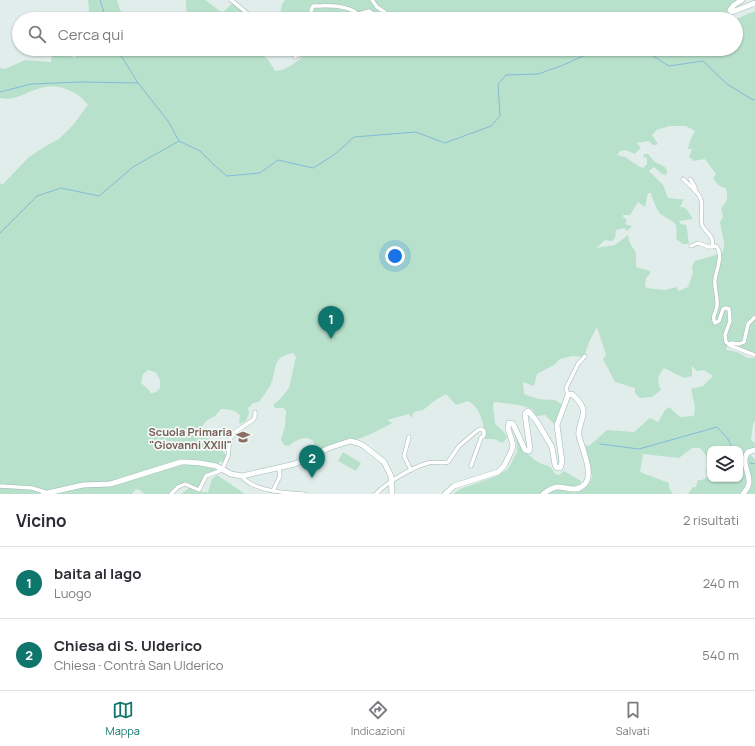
<!DOCTYPE html>
<html lang="it">
<meta charset="utf-8">
<style>
body{margin:0;font-family:Manrope,sans-serif;background:#f7f7f7;color:#2b2b33}
.controls{position:absolute;right:12px;bottom:12px;display:grid;overflow:hidden;border-radius:8px;box-shadow:0 1px 3px #0004}
.controls button{width:36px;height:36px;display:grid;place-items:center;padding:0;border:0;border-bottom:1px solid #e1e1e2;background:#fff;color:#2b2b33;font:20px sans-serif}
.you{position:absolute;left:395px;top:256px;width:14px;height:14px;margin:-10px;border:3px solid #fff;border-radius:50%;background:#1a73e8;box-shadow:0 0 0 6px #1a73e833}
.badge{display:grid;place-items:center;width:26px;height:26px;border-radius:50%;background:#0f766e;color:#fff;font-size:13px;font-weight:700}
.pin{position:absolute;translate:-50% -33px;filter:drop-shadow(0 1px 2px #0008)}
.pin::after{content:'';position:absolute;top:21px;width:14px;height:12px;background:inherit;clip-path:polygon(0 0,100% 0,50% 100%)}
.list{margin:0;padding:0;list-style:none}
h2{display:flex;justify-content:space-between;align-items:center;height:52px;margin:0;padding:0 16px;font-size:17px}
h2 small{font-size:13px;font-weight:400;color:#7c7c81}
.list li{display:grid;grid-template-columns:26px 1fr auto;gap:12px;align-items:center;box-sizing:border-box;height:72px;padding:0 16px;border-top:1px solid #e1e1e2}
.list b{display:block;font-size:15px;white-space:nowrap}
.list p{margin:0;font-size:13px;white-space:nowrap;color:#7c7c81}
.list em{font-size:13px;font-style:normal;color:#7c7c81}
.icon{flex:none;width:22px;height:22px;fill:none;stroke:currentColor;stroke-width:2;stroke-linecap:round;stroke-linejoin:round}
.map{position:relative;flex:none;width:755px;height:494px;overflow:hidden}
.search{position:absolute;background:#fff;box-shadow:0 1px 3px #0004;left:12px;right:12px;top:12px;height:44px;display:flex;align-items:center;gap:10px;box-sizing:border-box;padding:0 14px;border-radius:22px;color:#7c7c81;font-size:15px}
.sheet{height:196px;background:#fff}
nav{display:flex;justify-content:space-around;align-items:center;box-sizing:border-box;height:56px;border-top:1px solid #e1e1e2;background:#fff;font-size:11px;color:#7c7c81}
nav a{display:grid;justify-items:center;gap:2px}
nav .on{color:#0f766e}
.map>svg:first-child{display:block}
.green{fill:#b8e1cb;fill-rule:evenodd}
.lines{fill:none;stroke-linecap:round;stroke-linejoin:round}
.stream{stroke:#84bad8;stroke-width:1}
.street-casing{stroke:#a3b6b3;stroke-width:4.5}
.secondary-casing{stroke:#9ebab6;stroke-width:6}
.street{stroke:#fff;stroke-width:3.5}
.secondary{stroke:#fff;stroke-width:5}
.labels{text-anchor:middle;dominant-baseline:central;stroke-width:3.5;stroke-linejoin:round;paint-order:stroke}
.education-label{font-size:11px;font-weight:bold;fill:#785e54;stroke:#f2f9f7;text-anchor:end}
</style>
<div class="map">
<svg width="755" height="494" viewBox="0 0 755 494">
<rect width="100%" height="100%" fill="#e1edea"/>
<g class="green">
<polygon points="88,0 117,0 120,10 133,19 89,19 89,11"/>
<polygon points="186,0 205,0 220,11 223,12 233,3 248,14 242,19 188,19 186,6"/>
<polygon points="285,0 740,0 730,7 723,19 279,19 282,4"/>
<path d="M755,11V316L747,324L743,342L728,344L726,350L737,352L748,358H755V421L753,424L751,440L755,443V449L746,453L748,483L742,494H688L693,487H696L698,480H702L707,477L706,471L710,460L700,448H692L679,458L643,454L640,472L669,483V488L673,494H547L557,489C562,489 566,492 571,492C580,494 589,486 592,478L585,445L589,446L607,430L634,432L650,418L658,422L665,410L669,407L680,417L694,416L695,407L691,389L703,386L713,376L704,370L697,371L692,366V376L684,378L664,368C658,376 656,381 661,390L652,397L640,398L635,393V388L615,382L603,359L606,355L597,327L590,340L584,356L583,357L572,356L560,359L554,365L537,374L534,386L523,382L524,394L538,399L555,400L564,406L558,424L553,423L545,415L536,416C535,415 533,411 533,410C526,405 503,403 494,402L493,406L495,424L504,432L507,438L502,443L494,439H485C484,426 481,407 468,401L456,405L446,394L437,399L423,410L417,411L413,413L412,418L409,414L387,420L392,423C368,437 343,445 316,453C315,450 315,443 313,441C306,434 294,441 289,446L284,445L281,440L285,426L286,411L284,408H275L273,405L281,398L289,388L296,357L293,353C270,357 278,370 270,386C267,391 263,396 259,402L253,403L248,408L249,413L246,421L240,424L239,422L240,416C237,410 228,409 221,409L215,416L206,421L200,429L204,437L221,447L224,453L230,456L225,458L223,462L220,461L218,465L219,470C205,474 205,477 199,490L203,492H208L212,479L217,475L245,494H181L192,486H194L186,482L182,484L171,494H144L140,490L136,489L132,494H0V183L2,185L29,157L44,147L59,139L73,125L88,105C81,96 76,93 66,89C37,78 24,103 0,98V68L5,69L25,60L51,62L52,55L48,49H58L63,53L75,58L83,49H229C237,57 252,54 262,54L269,61L275,71C288,71 302,57 312,49H736V19ZM669,126H686L695,131C692,137 689,142 688,149H692L689,157L694,161L705,159L716,174L713,178C717,184 719,187 726,188C728,197 728,201 721,208L723,217L720,222L724,243V248L722,253L695,261L692,266L693,272L688,287L679,291L676,287L665,290L647,288L645,286L646,278L650,274V271L636,267V253L630,243L628,235L615,245L596,248L605,240L612,241L615,238L616,230L624,228L627,231L632,226L625,224L627,220L623,217V215H630L638,202L645,207L648,193H651C652,198 658,213 662,215C676,224 678,221 676,239L683,244H689L687,229L686,225L681,224L679,221L693,219C689,214 687,206 680,207L684,199C680,200 672,198 668,198L663,185L649,171L654,167L662,174L666,175L667,171L665,167L655,162L648,154H644L643,157L647,158V164L643,168L640,167L625,157L617,155L620,151L626,150L635,154L641,147L636,143L649,141L653,145H656L658,144L652,135L657,130ZM148,370L155,372C162,379 164,393 150,393L149,390L141,383L143,374ZM710,449H740V479H710Z"/>
<polygon points="755,318 755,355 730,345 742,344 747,328"/>
<path d="M513,427C517,435 521,445 526,452C529,455 534,460 538,462C546,467 550,463 555,474L559,475L564,471L581,481L580,487L563,486L545,494H453L460,489L497,476L508,469L517,452V445Z"/>
<polygon points="343,452 361,463 356,471 338,461"/>
<path d="M751,455L755,460V494H747C755,482 746,470 748,457Z"/>
</g>
<g class="lines">
<g class="stream">
<polyline points="100,0 106,19"/>
<polyline points="117,49 138,83"/>
<polyline points="642,49 669,66 703,61 727,84 753,100 755,99"/>
<polyline points="0,92 31,84 81,82 138,83 168,121 179,141"/>
<polyline points="0,233 37,196 61,188 99,196 133,167 179,141 200,151 215,166 227,176 260,173 278,160 313,168 334,155 354,137 416,132 445,143 491,126 500,116 498,84 506,75 538,74 561,66 599,49"/>
<polyline points="600,444 639,449 717,427 728,439 733,449"/>
<polyline points="750,463 755,464"/>
</g>
<defs>
<g id="street">
<polyline points="231,0 247,13 240,19"/>
<polyline points="372,0 377,7 390,16 390,19"/>
<path d="M315,19L311,11L313,6C328,6 346,4 358,14L369,11L383,19"/>
<polyline points="292,49 295,57 313,49"/>
<path d="M683,179C688,184 700,193 701,200C703,206 700,218 702,225C705,233 715,235 712,247"/>
<polyline points="690,179 695,187 695,190"/>
<path d="M691,246L698,243L709,247L716,246C724,255 716,270 715,280C714,288 718,297 717,305C717,312 711,316 715,323L719,321L723,309L726,308L729,309L730,321L725,335L726,342L731,346L755,355"/>
<polyline points="729,345 731,343 739,344 744,342 748,324 755,317"/>
<polyline points="568,395 566,388 578,364 585,356"/>
<polyline points="409,437 404,456 411,470"/>
<path d="M242,476C251,491 288,493 304,494"/>
<polyline points="0,486 32,488 45,492"/>
<polyline points="273,491 280,476 279,468"/>
<polyline points="171,494 178,487 185,484 199,490 206,476 222,470 228,456 230,439 235,432 253,420 255,417 255,412"/>
<path d="M376,494C387,482 413,467 428,463C435,461 441,464 448,462L459,446L478,430L481,429L484,431V435L481,438L471,466"/>
</g>
<g id="secondary">
<polyline points="742,0 734,5 730,10 732,12 755,3"/>
<polyline points="43,494 83,485 110,484 117,482 181,462 186,462 200,463 216,466 231,474 242,476 295,464 329,448 350,441 358,443 364,446 384,462 391,476 392,494"/>
<path d="M445,494L454,486L498,472L504,466L512,450L513,445L508,428L509,423L513,424L514,426L525,450L529,451L530,449L525,414L528,411L536,420L552,447L555,465L556,467L560,468L562,462L557,425L568,395L572,394C577,399 581,402 583,409C585,418 577,427 579,436C582,448 594,474 585,484C575,494 566,486 557,487C552,488 547,491 543,494"/>
<path d="M743,494C745,491 749,487 749,483C750,472 740,462 748,452L755,450"/>
</g>
</defs>
<use href="#street" class="street-casing"/>
<use href="#secondary" class="secondary-casing"/>
<use href="#street" class="street"/>
<use href="#secondary" class="secondary"/>
</g>
<defs>
<symbol id="school-bare" viewBox="-9 -9 18 18"><path d="M0-5L7-2L0 1L-7-2ZM-4 1L0 2.5L4 1V4Q0 6-4 4Z" fill="#8d6e63" stroke="#f2f9f7" stroke-width="2.5" paint-order="stroke"/></symbol>
</defs>
<g fill-rule="evenodd">
<use href="#school-bare" x="233" y="427" width="20" height="20"/>
</g>
<g class="labels">
<g class="education-label">
<text x="232" y="431">Scuola Primaria<tspan x="232" dy="13">"Giovanni XXIII"</tspan></text>
</g>
</g>
</svg>
<div class="controls">
<button><svg class="icon" aria-label="layers" viewBox="0 0 24 24"><path d="M12 4l9 5-9 5-9-5zM3 14l9 5 9-5"/></svg></button>
</div>
<div class="you"></div>
<div class="pin badge" style="left:331px;top:339px">1</div>
<div class="pin badge" style="left:312px;top:478px">2</div>
<div class="search"><svg class="icon" aria-label="search" viewBox="0 0 24 24"><circle cx="10" cy="10" r="6"/><path d="M15 15l6 6"/></svg>Cerca qui</div>
</div>
<section class="sheet">
<h2>Vicino<small>2 risultati</small></h2>
<ul class="list">
<li><span class="badge">1</span><div><b>baita al lago</b><p>Luogo</p></div><em>240 m</em></li>
<li><span class="badge">2</span><div><b>Chiesa di S. Ulderico</b><p>Chiesa · Contrà San Ulderico</p></div><em>540 m</em></li>
</ul>
</section>
<nav>
<a class="on"><svg class="icon" aria-label="map" viewBox="0 0 24 24"><path d="M3 6l6-2 6 2 6-2v14l-6 2-6-2-6 2zM9 4v14M15 6v14"/></svg>Mappa</a>
<a><svg class="icon" aria-label="directions" viewBox="0 0 24 24"><path d="M12 3l9 9-9 9-9-9zM9 14v-3h6M13 9l2 2-2 2"/></svg>Indicazioni</a>
<a><svg class="icon" aria-label="saved" viewBox="0 0 24 24"><path d="M7 4h10v16l-5-4-5 4z"/></svg>Salvati</a>
</nav>
